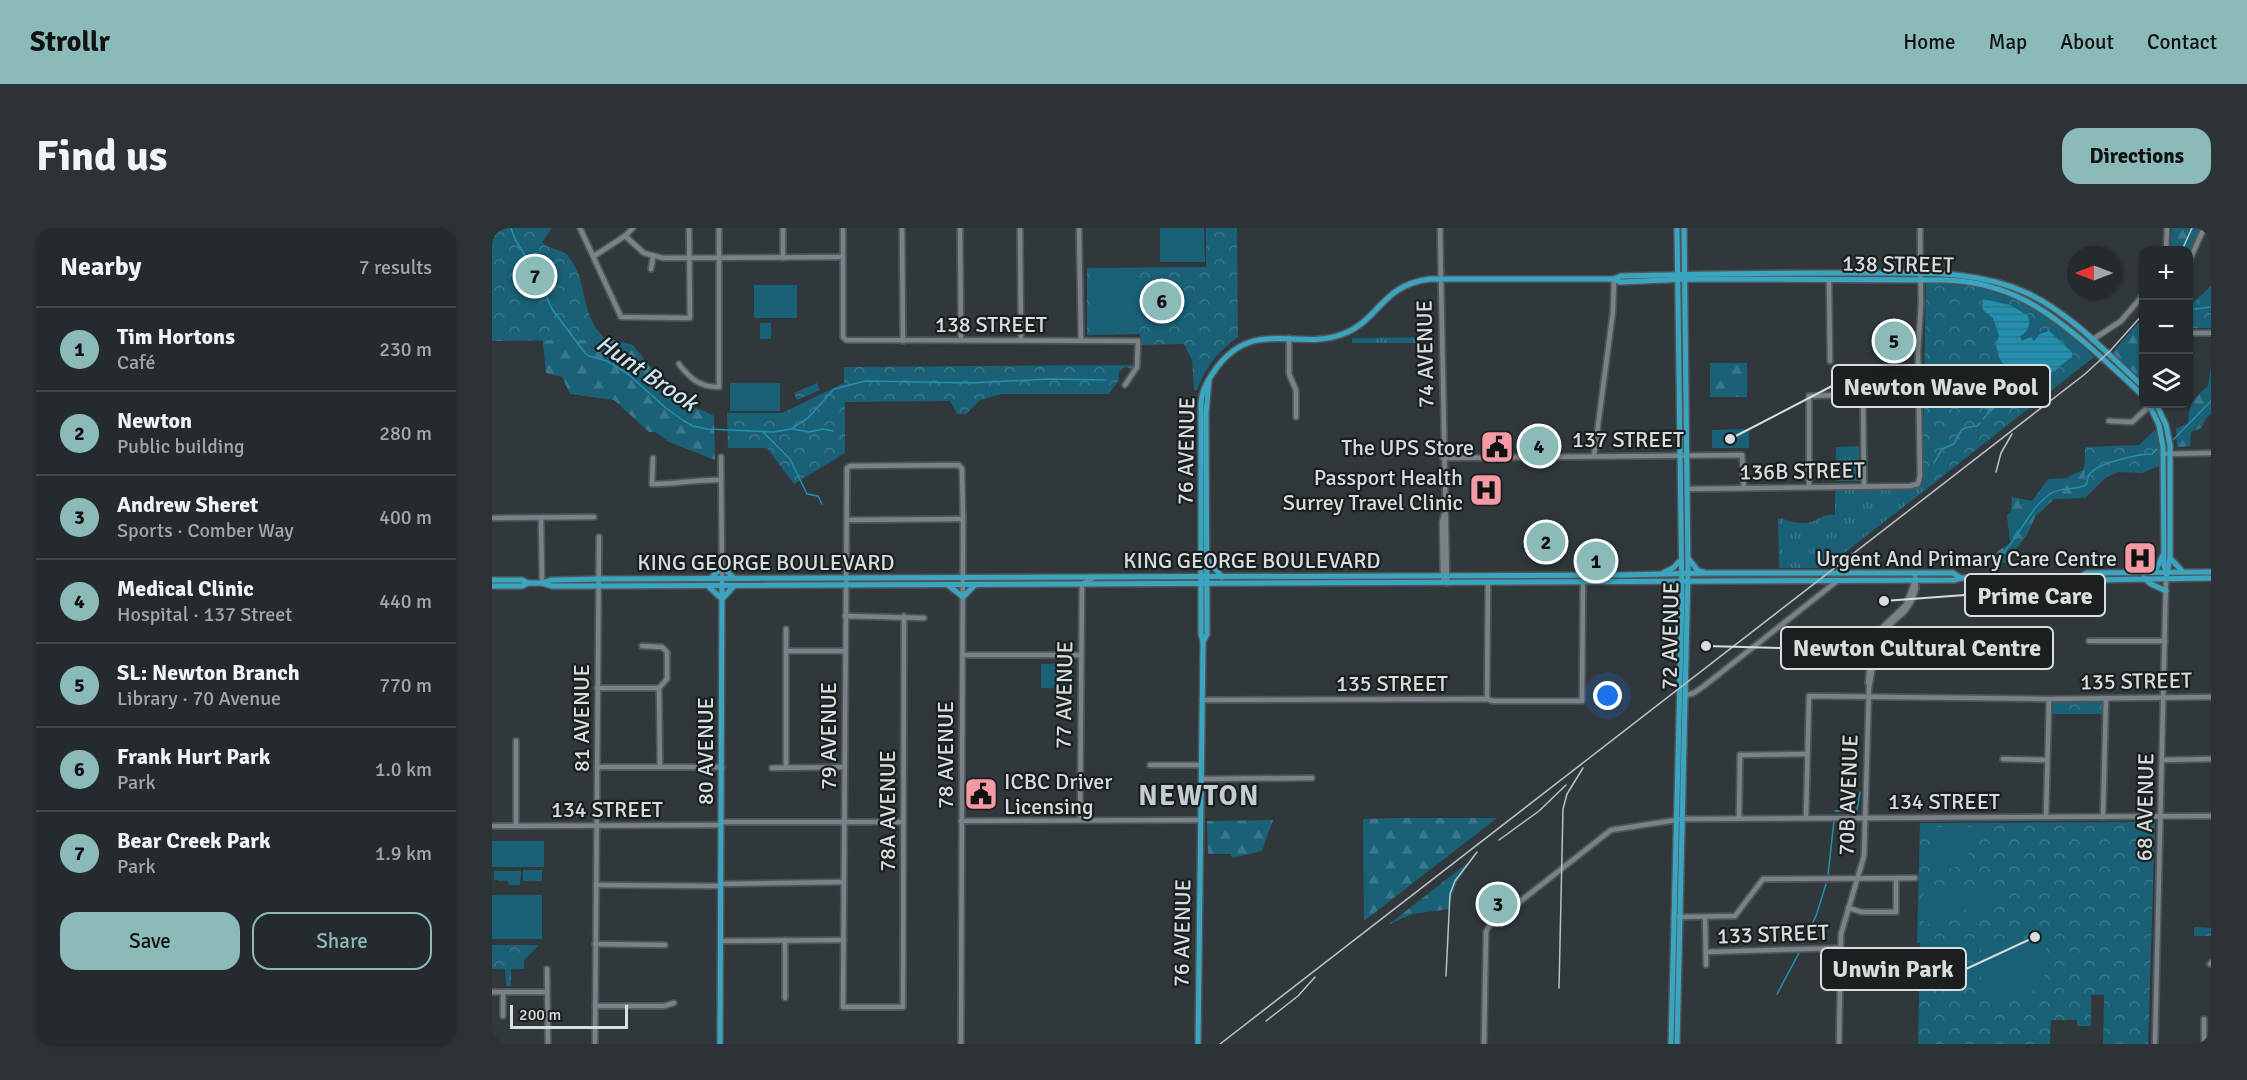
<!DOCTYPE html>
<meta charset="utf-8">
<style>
body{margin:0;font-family:Signika,sans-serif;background:#2c3235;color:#f1f3f6}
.controls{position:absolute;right:18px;top:18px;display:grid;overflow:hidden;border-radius:12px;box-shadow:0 2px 4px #0004}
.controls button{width:54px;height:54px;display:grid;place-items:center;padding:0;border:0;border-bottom:2px solid #414649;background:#242a2d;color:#f1f3f6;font:30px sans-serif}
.compass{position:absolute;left:1575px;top:18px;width:54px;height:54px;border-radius:50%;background:#242a2d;box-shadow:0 2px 4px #0004;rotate:270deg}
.scale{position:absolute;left:18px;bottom:15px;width:118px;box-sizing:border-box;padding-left:6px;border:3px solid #d8dddf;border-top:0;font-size:16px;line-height:21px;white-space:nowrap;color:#d8dddf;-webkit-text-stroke:4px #1b1f20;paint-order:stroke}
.you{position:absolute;left:1116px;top:468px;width:21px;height:21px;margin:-15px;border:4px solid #fff;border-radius:50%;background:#1a73e8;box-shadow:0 0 0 9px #1a73e833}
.badge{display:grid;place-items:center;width:39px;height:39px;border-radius:50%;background:#8bbbb9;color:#111;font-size:20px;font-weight:700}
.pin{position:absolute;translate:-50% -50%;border:3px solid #fff;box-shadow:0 2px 6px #0006}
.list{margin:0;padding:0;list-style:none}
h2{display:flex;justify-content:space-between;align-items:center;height:78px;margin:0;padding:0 24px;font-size:26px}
h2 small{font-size:20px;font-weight:400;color:#a3a7aa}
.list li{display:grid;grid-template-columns:39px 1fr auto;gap:18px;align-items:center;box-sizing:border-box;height:84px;padding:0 24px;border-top:2px solid #414649}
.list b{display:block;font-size:22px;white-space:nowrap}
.list p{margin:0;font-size:20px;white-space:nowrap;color:#a3a7aa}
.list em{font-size:20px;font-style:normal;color:#a3a7aa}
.actions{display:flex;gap:12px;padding:18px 24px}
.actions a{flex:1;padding:14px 0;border:2px solid #8bbbb9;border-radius:18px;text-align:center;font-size:21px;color:#8bbbb9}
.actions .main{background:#8bbbb9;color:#111}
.icon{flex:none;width:33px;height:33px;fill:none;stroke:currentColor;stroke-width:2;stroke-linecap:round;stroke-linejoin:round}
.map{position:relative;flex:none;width:1719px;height:816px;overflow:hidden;border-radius:18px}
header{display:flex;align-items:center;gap:36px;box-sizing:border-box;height:84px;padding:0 30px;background:#8bbbb9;color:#111}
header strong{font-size:28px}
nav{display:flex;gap:33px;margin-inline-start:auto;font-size:21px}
.intro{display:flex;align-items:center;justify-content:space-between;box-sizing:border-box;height:144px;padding:0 36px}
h1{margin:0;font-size:42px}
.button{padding:15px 27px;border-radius:18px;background:#8bbbb9;color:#111;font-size:21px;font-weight:700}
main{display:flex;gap:36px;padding:0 36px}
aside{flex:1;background:#242a2d;border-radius:18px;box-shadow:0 2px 4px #0004}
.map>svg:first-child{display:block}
.grass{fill:url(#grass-tufts)}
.forest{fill:url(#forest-firs)}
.park{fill:url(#park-crowns)}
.pitch{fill:#1a6177}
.water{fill:url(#water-rules)}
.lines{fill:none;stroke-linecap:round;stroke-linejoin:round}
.stream{stroke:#238faf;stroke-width:1.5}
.minor-casing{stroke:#4e5558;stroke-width:8}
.major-casing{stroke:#4e5558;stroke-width:8}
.minor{stroke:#798286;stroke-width:4.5}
.major{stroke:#3ba5c0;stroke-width:5}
.rail{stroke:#bcc2c4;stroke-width:1.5}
.labels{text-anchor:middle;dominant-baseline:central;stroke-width:4.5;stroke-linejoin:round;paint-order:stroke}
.street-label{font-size:22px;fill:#d8dddf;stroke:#1b1f20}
.poi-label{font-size:22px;fill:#d8dddf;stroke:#1b1f20;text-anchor:end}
.water-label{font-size:24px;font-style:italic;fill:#cce7f2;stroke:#1b1f20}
.district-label{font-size:28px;font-weight:bold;letter-spacing:1.5px;fill:#c3cdd1;stroke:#1b1f20}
.leader{fill:none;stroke:#d8dddf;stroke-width:2}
.callout-dot{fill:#d8dddf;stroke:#1b1f20;stroke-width:2}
.callout{fill:#1b1f20;stroke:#d8dddf;stroke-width:2}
.callout-label{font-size:24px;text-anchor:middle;font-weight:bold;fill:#d8dddf}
</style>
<header>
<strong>Strollr</strong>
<nav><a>Home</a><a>Map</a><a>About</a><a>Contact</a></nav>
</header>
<div class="intro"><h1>Find us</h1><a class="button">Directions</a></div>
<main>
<aside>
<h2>Nearby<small>7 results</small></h2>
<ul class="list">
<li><span class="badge">1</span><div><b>Tim Hortons</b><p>Café</p></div><em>230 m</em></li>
<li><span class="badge">2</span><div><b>Newton</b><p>Public building</p></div><em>280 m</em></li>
<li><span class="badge">3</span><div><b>Andrew Sheret</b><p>Sports · Comber Way</p></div><em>400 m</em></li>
<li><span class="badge">4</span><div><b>Medical Clinic</b><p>Hospital · 137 Street</p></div><em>440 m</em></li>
<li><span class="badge">5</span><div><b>SL: Newton Branch</b><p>Library · 70 Avenue</p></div><em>770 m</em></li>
<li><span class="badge">6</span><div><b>Frank Hurt Park</b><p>Park</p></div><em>1.0 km</em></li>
<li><span class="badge">7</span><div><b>Bear Creek Park</b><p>Park</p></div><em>1.9 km</em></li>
</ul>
<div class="actions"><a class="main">Save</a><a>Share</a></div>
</aside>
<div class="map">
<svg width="1719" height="816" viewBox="0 0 1719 816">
<defs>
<pattern id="grass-tufts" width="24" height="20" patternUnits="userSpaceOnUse" patternTransform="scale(1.5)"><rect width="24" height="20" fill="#1a6177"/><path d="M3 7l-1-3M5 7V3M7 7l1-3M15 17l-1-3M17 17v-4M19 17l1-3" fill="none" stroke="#3b778a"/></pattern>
<pattern id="forest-firs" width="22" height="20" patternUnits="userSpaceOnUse" patternTransform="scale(1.5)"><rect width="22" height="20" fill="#1a6177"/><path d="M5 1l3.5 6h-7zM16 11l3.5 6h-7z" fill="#3b778a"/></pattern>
<pattern id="park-crowns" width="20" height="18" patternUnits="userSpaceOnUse" patternTransform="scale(1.5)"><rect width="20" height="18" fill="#1a6177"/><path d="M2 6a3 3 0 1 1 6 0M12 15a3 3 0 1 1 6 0" fill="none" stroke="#3b778a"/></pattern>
<pattern id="water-rules" width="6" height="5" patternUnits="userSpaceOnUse" patternTransform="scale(1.5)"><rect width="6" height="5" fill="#238faf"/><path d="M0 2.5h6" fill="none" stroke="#2e7489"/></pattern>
</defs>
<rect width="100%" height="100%" fill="#30383c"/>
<g class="grass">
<polygon points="943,109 943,115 860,115 860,110"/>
<polygon points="1367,218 1368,253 1344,253 1344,219"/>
<path d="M1437,259L1333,340H1287L1286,291L1290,290C1297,295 1316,297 1324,292C1332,288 1333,286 1343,287V264L1349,260Z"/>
</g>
<g class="forest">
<polygon points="1680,0 1708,0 1697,27 1696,22 1678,22"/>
<polygon points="0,5 45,16 100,106 141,117 164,146 165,158 185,166 195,179 208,181 222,188 223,232 177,214 163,204 157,204 122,172 78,166 70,149 54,145 50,107"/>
<polygon points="1651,89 1651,153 1620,125"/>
<rect x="1218" y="135" width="37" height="34"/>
<path d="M1719,138V186L1715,189L1709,200L1699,204L1698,218L1685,219L1684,201L1696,195C1698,174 1700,172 1716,158Z"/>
<polygon points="1597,221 1635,242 1616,246 1591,270 1562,271 1543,289 1535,307 1521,325 1519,334 1500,336 1499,331 1506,323 1518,315 1515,287 1519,284 1520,269 1540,273 1556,251 1574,250 1591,242"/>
<polygon points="902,590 1005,590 872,693 871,591"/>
<polygon points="781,592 770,623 740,630 739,626 716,626 715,593"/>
<path d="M983,629C969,645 960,660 957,681L920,686L896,697Z"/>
</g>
<g class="park">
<path d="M0,0H60L50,14C57,22 68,20 75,27C92,45 90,72 100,93C103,100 109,106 114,112L0,113Z"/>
<path d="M714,0H745L746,109C726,124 714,138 705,162H702L700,132L692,116L649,117L648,106L595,107V40L714,39Z"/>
<path d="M1434,55C1512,56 1547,77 1602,129L1437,259H1430Z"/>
<polygon points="1719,58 1719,100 1697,100 1697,75 1701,75"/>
<rect x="268" y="95" width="11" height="16"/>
<path d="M643,137L640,141L634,139C628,141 625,146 627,152L617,166H510L488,172L474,186H465L458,173L353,174V225L302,256L275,220H236L235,185H290L352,155V139Z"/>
<polygon points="325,155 328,162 305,172 302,165"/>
<polygon points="1666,199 1670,208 1670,237 1650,245 1626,244 1613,250 1592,271 1593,219 1647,217"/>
<polygon points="1558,472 1613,472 1613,486 1557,486"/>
<polygon points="1663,594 1656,816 1611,816 1612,767 1599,767 1599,798 1585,798 1585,792 1559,792 1558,816 1426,816 1428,715 1425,715 1428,595"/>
<polygon points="2,643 29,643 28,657 17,657 16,653 2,652"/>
<polygon points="1702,699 1719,700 1719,708 1702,708"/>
<polygon points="0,717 47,717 32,732 32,741 19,741 19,758 14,758 13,741 0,741"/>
</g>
<g class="pitch">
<polygon points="668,0 712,0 713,34 668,34"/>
<polygon points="602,40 644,40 645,103 603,103"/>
<rect x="262" y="57" width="43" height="33"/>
<rect x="238" y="155" width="50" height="28"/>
<polygon points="1257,201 1257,220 1220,220 1220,202"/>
<polygon points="578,435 580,438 580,461 549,460 549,436"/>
<polygon points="1438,599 1483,599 1481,615 1474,633 1461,640 1438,646"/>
<rect x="0" y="613" width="52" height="26"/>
<rect x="31" y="642" width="19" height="11"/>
<path d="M1432,659H1468C1468,690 1462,692 1432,696Z"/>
<path d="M1469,659H1501V692C1476,686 1471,686 1469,659Z"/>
<rect x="0" y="667" width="50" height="44"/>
<polygon points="1490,711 1554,711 1555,742 1547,757 1528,770 1489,771"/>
<path d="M1431,717C1465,719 1467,727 1473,758L1430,760Z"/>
</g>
<path class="water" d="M1495,72L1518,77L1535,87C1540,95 1536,104 1528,108L1530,113L1539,109L1542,113L1548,106L1557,103L1580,124V129L1559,145L1537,158L1523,162L1494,188L1498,175L1513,152L1515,140L1507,130L1504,117L1507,107L1501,90L1491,82L1490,78L1491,73Z"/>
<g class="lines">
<g class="stream">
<polyline points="19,0 23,11 46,49 60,81 93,125 97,128 115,133 136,146 174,180 192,193 201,198 215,201 282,204 299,201 316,190 342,161 373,153 479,155 557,151 613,152"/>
<polyline points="1696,82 1719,79"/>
<polyline points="1647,102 1652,100"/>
<polyline points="1491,191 1494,188"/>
<polyline points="301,201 317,204 331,201 341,203"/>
<polyline points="271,204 298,231 315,266 326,268 330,276"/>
<polyline points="1681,212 1719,173"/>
<path d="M1442,235L1450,221L1462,216C1469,202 1468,199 1485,198L1488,195"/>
<polyline points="1345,261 1355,261"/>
<polyline points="1361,261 1415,261"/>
<path d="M1504,332C1527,313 1534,283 1558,266C1569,258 1582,263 1594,257C1595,256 1596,248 1597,247C1604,235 1647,226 1660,226L1665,221"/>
<polyline points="1343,583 1365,582 1368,564"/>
<polyline points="1336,647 1342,593"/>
<polyline points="1311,715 1324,688 1334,656"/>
<polyline points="1285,766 1307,725"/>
</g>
<defs>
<g id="minor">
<polyline points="88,0 129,89 198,90 197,0"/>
<polyline points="291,0 291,30"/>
<polyline points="351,0 351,109 354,112 646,113 645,139 633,157"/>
<polyline points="410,0 411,113"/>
<polyline points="468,0 469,112"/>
<polyline points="528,0 529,112"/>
<polyline points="587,0 589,112"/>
<polyline points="948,0 955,355"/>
<polyline points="133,8 152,25 171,30 351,29"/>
<polyline points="1674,22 1675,0"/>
<polyline points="102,28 133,8 141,0"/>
<polyline points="1696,36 1712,0"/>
<polyline points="159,41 161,29"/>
<polyline points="1337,52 1338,133"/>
<polyline points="1696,105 1719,105"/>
<polyline points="797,110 797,146 804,162 804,189"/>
<polyline points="1600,112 1629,93 1652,66"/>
<path d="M187,136C198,151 208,159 227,159V0"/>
<polyline points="1371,166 1372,258"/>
<polyline points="1617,193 1640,194 1660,176"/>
<polyline points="1672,226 1719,225"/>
<polyline points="1102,228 1121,83 1122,51"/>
<polyline points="229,229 230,351"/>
<path d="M161,230L160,256C184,256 206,251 229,252"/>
<polyline points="951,230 1250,227 1252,260"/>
<polyline points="1317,258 1317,168 1426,165"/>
<polyline points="1195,261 1418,258 1426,256 1428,248 1426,123 1429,76 1428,0"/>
<polyline points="0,290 102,289"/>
<polyline points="49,290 50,355"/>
<polyline points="355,292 471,291"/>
<polyline points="951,350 950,294 952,287"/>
<polyline points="353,388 432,390"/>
<polyline points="412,388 411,779 351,779 355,240 358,238 467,237 470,241 471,291 469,816"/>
<polyline points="294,401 294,539"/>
<polyline points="1597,413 1673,413"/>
<polyline points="150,418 170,419 175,424 175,451 167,460 168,538"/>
<polyline points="294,423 353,423"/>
<polyline points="471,427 589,427"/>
<polyline points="1376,455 1379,425 1383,409 1392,398 1414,377 1422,355"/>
<polyline points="105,460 167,460"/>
<polyline points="1194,467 1202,465 1212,458 1345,353"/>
<polyline points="995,471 996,354"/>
<polyline points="710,472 995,471 1001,473 1090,473 1091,351"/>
<polyline points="1511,531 1554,532"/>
<polyline points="1670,532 1719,531"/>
<polyline points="658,537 709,537"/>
<polyline points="105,539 230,539"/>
<polyline points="280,540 353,539"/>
<polyline points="709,551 820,550"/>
<polyline points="1314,589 1317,468 1557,471 1719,469"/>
<polyline points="1554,589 1557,471"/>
<polyline points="1611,589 1614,470"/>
<polyline points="1247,590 1248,527 1315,526"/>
<polyline points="588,592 590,356 601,350"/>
<polyline points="469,593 708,592"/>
<polyline points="229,594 411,594"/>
<polyline points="0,598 229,597"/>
<polyline points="24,598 24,513"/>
<polyline points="229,656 352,654"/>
<polyline points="104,657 229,658"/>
<polyline points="1356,680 1370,684 1404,684 1404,650"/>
<polyline points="1187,689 1243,688 1271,651 1423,650"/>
<polyline points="1213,689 1214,737"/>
<polyline points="293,712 293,770"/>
<polyline points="229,713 352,712"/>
<polyline points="103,716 173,717"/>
<polyline points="1214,724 1349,720"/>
<polyline points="1718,736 1719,735"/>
<polyline points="55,741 56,816"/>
<polyline points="0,764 55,764"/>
<polyline points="103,778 172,778 182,775"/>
<polyline points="11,788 11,764"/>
<polyline points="1712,791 1712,816"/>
<polyline points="103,816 107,309"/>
<polyline points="992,816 994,704 997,698 1119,602 1191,591 1719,588"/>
<polyline points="1347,816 1349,706 1372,628 1377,460 1385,416 1395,399 1413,383 1419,374 1424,361 1423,345"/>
<polyline points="1663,816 1674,350"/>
</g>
<g id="major">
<path d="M1122,51L1128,54L1196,51L1451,52C1518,53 1560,85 1608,128C1623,142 1638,154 1652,169"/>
<polyline points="1657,176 1667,197 1671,219 1672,338 1675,344"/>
<polyline points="1664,176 1674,197 1678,217 1678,330 1674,350"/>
<polyline points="1196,330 1206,343 1211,344"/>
<polyline points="1678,330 1691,344"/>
<polyline points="715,331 730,349"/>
<polyline points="1663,344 1671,327"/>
<polyline points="1171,345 1181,340 1189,332"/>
<polyline points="1588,349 1595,345 1719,344"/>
<polyline points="219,350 230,339 242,350"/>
<polyline points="1652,350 1659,356 1674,363"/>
<polyline points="0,352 30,352 36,355 50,355 59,352 107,351 1132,347 1212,345 1461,345 1469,350"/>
<polyline points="50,355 60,358 106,358 1463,352 1469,350 1588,349 1598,352 1719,350"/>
<polyline points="456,357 471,369 483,357"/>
<polyline points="0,358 30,358 36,355"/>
<polyline points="216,358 230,371"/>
<polyline points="230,371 242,358"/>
<polyline points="711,414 715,406 714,185 717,153"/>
<polyline points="228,816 230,355"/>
<path d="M706,816L711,414L709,406V175C710,161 717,150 726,138C763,90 807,123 851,106C888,92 889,57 938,51H1122L1129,48C1207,46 1284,45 1361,45C1420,46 1480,40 1535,65C1580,86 1616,127 1652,159"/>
<polyline points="1179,816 1190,368 1185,0"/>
<polyline points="1185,816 1196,342 1192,0"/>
</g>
</defs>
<use href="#minor" class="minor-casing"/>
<use href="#major" class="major-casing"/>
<use href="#minor" class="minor"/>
<use href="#major" class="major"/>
<g class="rail">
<polyline points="1690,22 1700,0"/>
<polyline points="1504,244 1509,225 1520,206"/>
<polyline points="1007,612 1047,583 1074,557"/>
<polyline points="954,748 958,666 963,653 985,624"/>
<polyline points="1067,760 1071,581 1075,566 1091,540"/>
<polyline points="774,793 806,768 823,749"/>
<polyline points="728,816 1593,146 1618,123 1652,85"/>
</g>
</g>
<defs>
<symbol id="civic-square" viewBox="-11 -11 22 22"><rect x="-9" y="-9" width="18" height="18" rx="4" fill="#f49aa4" stroke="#1b1f20"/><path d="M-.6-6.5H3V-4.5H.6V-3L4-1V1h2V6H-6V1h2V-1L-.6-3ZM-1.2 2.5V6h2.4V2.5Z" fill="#111"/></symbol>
<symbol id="hospital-square" viewBox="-11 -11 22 22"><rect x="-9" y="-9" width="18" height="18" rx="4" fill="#f49aa4" stroke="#1b1f20"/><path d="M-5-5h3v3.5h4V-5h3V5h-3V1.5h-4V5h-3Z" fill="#111"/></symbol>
</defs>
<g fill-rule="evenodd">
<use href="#civic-square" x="986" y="200" width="38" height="38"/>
<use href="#hospital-square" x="975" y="243" width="38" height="38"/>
<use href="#hospital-square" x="1629" y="311" width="38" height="38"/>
<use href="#civic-square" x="470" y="547" width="38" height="38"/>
</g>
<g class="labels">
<g class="street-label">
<text transform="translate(1406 36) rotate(1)">138 STREET</text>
<text x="499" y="96">138 STREET</text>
<text transform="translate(933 126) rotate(-91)">74 AVENUE</text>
<text x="1136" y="211">137 STREET</text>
<text transform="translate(694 223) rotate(-89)">76 AVENUE</text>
<text transform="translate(1310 243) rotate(-1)">136B STREET</text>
<text x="760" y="332">KING GEORGE BOULEVARD</text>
<text x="274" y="334">KING GEORGE BOULEVARD</text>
<text transform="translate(1178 408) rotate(-89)">72 AVENUE</text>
<text transform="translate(1644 453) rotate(-1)">135 STREET</text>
<text x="900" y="455">135 STREET</text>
<text transform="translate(572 467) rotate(-89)">77 AVENUE</text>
<text transform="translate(89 490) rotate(-90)">81 AVENUE</text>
<text transform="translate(336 508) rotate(-90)">79 AVENUE</text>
<text transform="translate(213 523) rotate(-90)">80 AVENUE</text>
<text transform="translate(453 527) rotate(-90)">78 AVENUE</text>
<text transform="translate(1356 567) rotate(-88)">70B AVENUE</text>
<text x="1452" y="573">134 STREET</text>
<text transform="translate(1653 579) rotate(-89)">68 AVENUE</text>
<text x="115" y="581">134 STREET</text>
<text transform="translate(395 583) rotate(-90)">78A AVENUE</text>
<text transform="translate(690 705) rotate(-89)">76 AVENUE</text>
<text transform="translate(1281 706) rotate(-2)">133 STREET</text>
</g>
<g class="poi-label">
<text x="982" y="219">The UPS Store</text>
<text x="971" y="249">Passport Health<tspan x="971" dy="25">Surrey Travel Clinic</tspan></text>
<text x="1625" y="330">Urgent And Primary Care Centre</text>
<text x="512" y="553" text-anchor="start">ICBC Driver<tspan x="512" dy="25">Licensing</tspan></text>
</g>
<g class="water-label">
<text transform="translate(155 145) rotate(34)">Hunt Brook</text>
</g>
<g class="district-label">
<text x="707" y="568">NEWTON</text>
</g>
</g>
<path class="leader" d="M1238 211L1340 158M1392 373L1473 367M1214 418L1289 420M1543 709L1474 741"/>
<g class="callout-dot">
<circle cx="1238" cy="211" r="6"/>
<circle cx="1392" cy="373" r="6"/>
<circle cx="1214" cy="418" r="6"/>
<circle cx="1543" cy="709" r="6"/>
</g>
<g class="callout">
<rect x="1340" y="137" width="218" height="42" rx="6"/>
<rect x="1473" y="346" width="140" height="42" rx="6"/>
<rect x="1289" y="399" width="272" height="42" rx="6"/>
<rect x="1329" y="720" width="145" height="42" rx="6"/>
</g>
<g class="callout-label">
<text x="1449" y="167">Newton Wave Pool</text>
<text x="1543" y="376">Prime Care</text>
<text x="1425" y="428">Newton Cultural Centre</text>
<text x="1401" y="749">Unwin Park</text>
</g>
</svg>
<div class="controls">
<button>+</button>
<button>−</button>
<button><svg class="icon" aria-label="layers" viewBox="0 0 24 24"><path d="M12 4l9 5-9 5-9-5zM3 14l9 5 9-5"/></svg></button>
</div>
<svg class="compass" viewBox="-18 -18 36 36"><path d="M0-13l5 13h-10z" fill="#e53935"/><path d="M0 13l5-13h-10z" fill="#a3a7aa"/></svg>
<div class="scale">200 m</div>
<div class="you"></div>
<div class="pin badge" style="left:1104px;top:333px">1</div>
<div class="pin badge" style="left:1054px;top:314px">2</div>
<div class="pin badge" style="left:1006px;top:676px">3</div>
<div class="pin badge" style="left:1047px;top:218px">4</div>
<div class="pin badge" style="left:1402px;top:113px">5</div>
<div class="pin badge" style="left:670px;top:73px">6</div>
<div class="pin badge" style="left:43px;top:48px">7</div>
</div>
</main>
